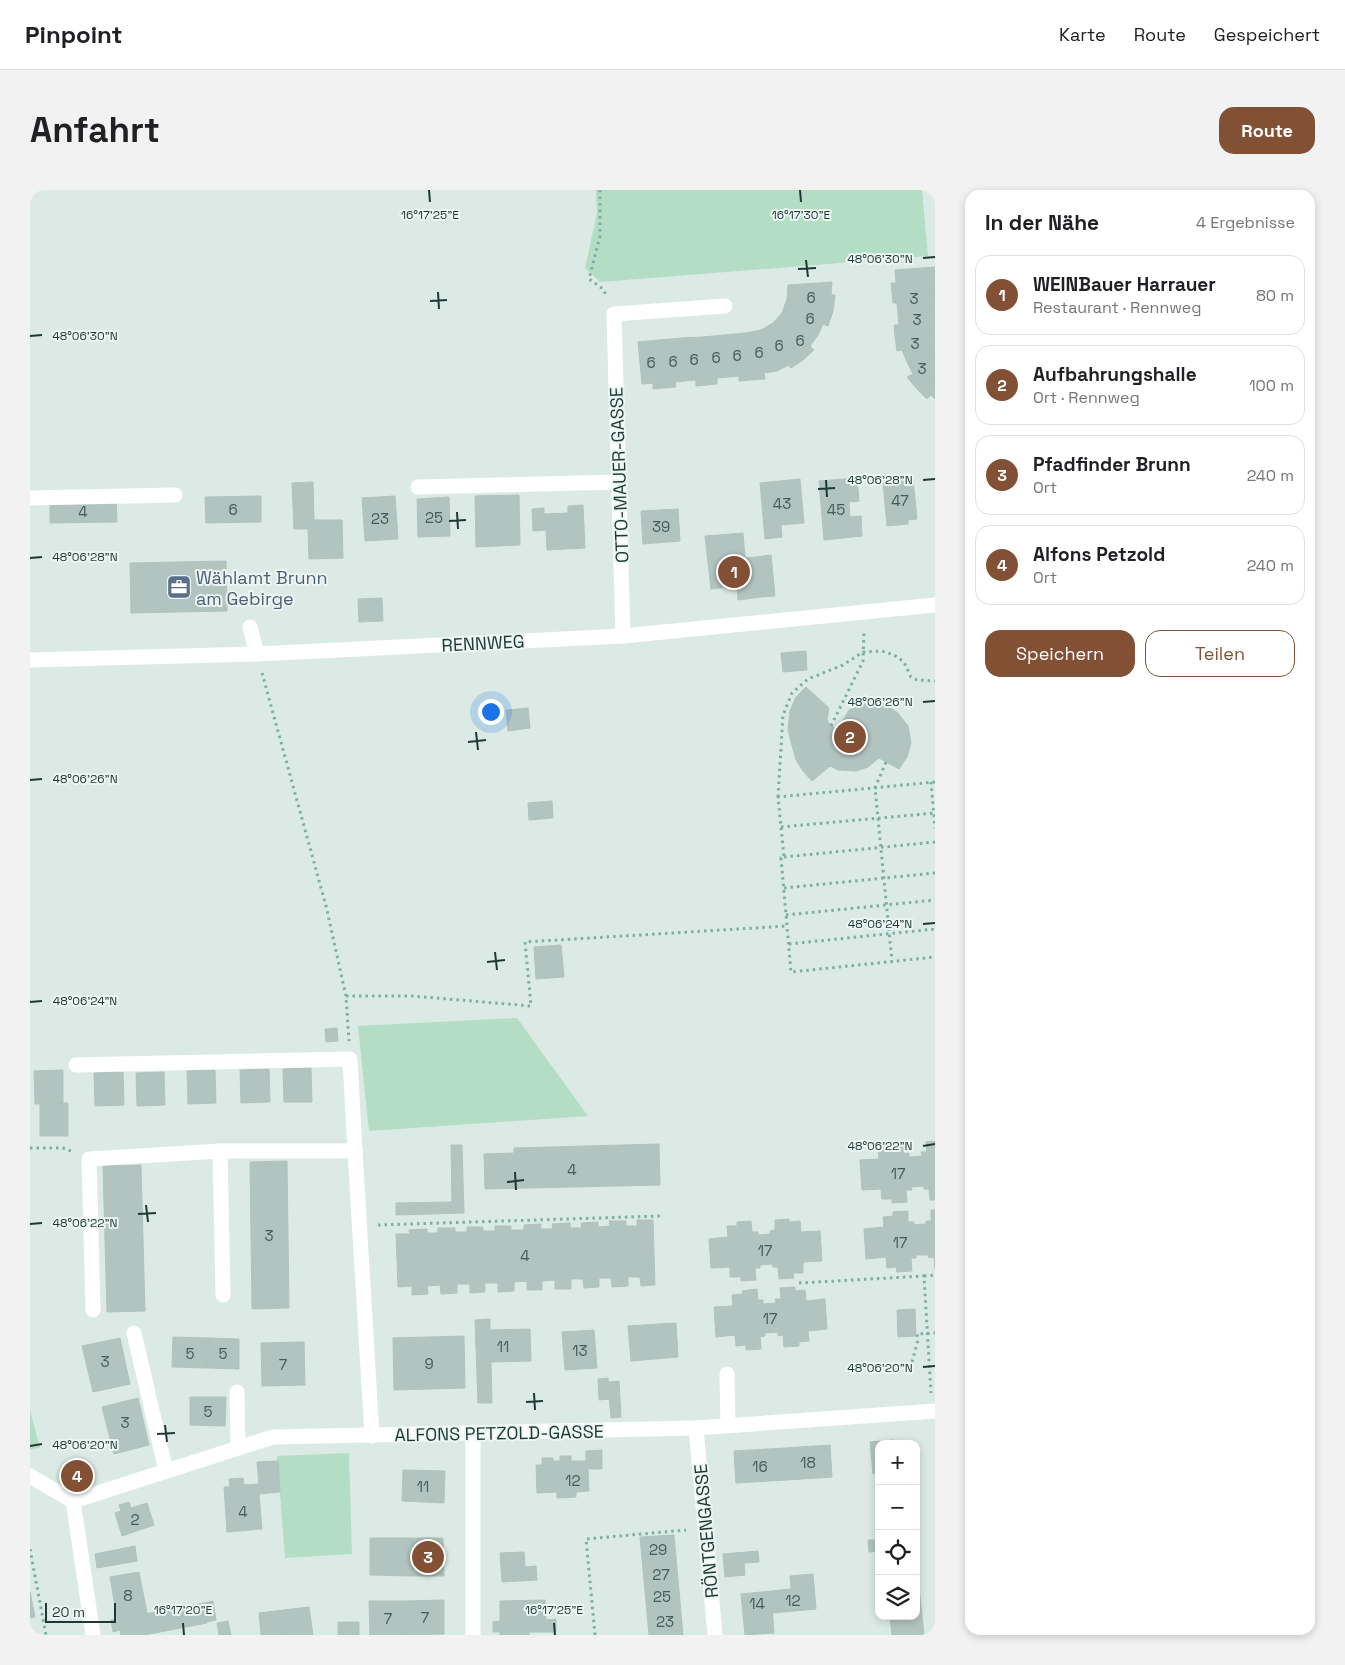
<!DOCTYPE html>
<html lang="de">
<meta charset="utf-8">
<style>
body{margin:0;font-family:"Space Grotesk",sans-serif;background:#f2f2f2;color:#202124}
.controls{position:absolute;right:15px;bottom:15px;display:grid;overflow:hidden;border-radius:10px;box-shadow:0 2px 8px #0003}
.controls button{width:45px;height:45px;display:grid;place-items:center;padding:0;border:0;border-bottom:1px solid #e0e0e0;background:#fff;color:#202124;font:25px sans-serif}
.scale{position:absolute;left:15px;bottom:12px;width:71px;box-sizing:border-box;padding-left:5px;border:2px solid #1e3935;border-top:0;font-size:14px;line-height:18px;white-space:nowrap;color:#1e3935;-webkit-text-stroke:4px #ecf6f3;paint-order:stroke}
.you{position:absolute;left:460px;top:521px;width:18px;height:18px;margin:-12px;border:4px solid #fff;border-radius:50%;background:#1a73e8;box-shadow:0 0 0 8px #1a73e833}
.badge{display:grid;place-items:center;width:32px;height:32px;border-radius:50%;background:#825135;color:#fff;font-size:16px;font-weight:700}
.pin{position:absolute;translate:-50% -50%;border:2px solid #fff;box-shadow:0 1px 5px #0006}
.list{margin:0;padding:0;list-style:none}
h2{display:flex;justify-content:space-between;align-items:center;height:65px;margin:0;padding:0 20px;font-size:21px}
h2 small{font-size:16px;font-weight:400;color:#757577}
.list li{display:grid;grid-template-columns:32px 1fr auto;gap:15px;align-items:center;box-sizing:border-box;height:80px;margin:0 10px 10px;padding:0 10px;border:1px solid #e0e0e0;border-radius:15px}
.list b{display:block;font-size:19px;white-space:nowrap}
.list p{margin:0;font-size:16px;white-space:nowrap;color:#757577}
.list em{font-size:16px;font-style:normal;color:#757577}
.actions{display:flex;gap:10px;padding:15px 20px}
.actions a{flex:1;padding:11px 0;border:1px solid #825135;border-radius:15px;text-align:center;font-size:18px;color:#825135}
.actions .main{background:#825135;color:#fff}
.icon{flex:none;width:28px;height:28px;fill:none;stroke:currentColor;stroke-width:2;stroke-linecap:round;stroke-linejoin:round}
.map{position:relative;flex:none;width:905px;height:1445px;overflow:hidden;border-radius:15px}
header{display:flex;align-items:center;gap:30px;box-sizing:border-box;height:70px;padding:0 25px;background:#fff;border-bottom:1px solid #e0e0e0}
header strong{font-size:24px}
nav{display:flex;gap:28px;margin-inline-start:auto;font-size:18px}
.intro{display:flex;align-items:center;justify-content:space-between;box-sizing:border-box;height:120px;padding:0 30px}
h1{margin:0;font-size:35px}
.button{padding:12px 22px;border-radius:15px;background:#825135;color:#fff;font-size:18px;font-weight:700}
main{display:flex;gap:30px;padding:0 30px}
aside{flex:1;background:#fff;border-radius:15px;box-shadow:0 2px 8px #0003}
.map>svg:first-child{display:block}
.green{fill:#b3ddc4}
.building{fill:#b2c4bf;stroke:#afc3bd}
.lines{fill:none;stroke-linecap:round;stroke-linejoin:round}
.path{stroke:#7bafa5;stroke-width:3;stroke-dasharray:2.5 4;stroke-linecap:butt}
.minor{stroke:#fff;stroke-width:15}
.ticks{fill:none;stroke:#1e3935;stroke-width:2}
.labels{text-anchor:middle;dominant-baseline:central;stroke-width:4;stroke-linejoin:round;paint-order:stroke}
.number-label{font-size:15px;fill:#435c58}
.street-label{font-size:18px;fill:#1e3935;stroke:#ecf6f3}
.service-label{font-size:18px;fill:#4e5e75;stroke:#ecf6f3;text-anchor:start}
.ticks-label{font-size:12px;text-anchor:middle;fill:#1e3935;stroke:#ecf6f3;stroke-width:4;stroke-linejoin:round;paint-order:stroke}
</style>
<header>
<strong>Pinpoint</strong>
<nav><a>Karte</a><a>Route</a><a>Gespeichert</a></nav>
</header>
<div class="intro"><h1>Anfahrt</h1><a class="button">Route</a></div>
<main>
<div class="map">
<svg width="905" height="1445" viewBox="0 0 905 1445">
<rect width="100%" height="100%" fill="#dceae5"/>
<g class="green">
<polygon points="566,0 892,0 898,66 570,92 555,78 567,23"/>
<polygon points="487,828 558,926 339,941 328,836"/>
<polygon points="0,1221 10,1258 0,1259"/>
<polygon points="319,1263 322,1364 255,1368 247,1266"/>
</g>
<g class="building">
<polygon points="905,77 905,100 862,103 861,93 866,93 865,80"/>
<polygon points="802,92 801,105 805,105 803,121 757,109 758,95"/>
<polygon points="905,100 905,121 868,124 867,113 863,113 862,103"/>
<polygon points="757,109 803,121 798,136 793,134 788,145 752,123"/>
<polygon points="905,121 905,143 865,146 864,135 869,135 868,124"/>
<polygon points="752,123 788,145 780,156 784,160 773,170 743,133"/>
<polygon points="743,133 773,170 761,178 759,175 747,181 731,140"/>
<polygon points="731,140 747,181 734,183 735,189 720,190 716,143"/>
<polygon points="716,143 720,190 709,191 709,186 698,187 694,145"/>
<polygon points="905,143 905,161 877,172 872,160 867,161 865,146"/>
<polygon points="694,145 698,187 687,188 687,194 677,195 673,147"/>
<polygon points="673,147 677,195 666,196 666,190 655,191 652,148"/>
<polygon points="652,148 655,191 645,192 646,197 634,198 630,150"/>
<polygon points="630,150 634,198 623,199 623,193 612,194 608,152"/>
<polygon points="905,161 905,184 887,199 877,187 883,184 877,172"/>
<polygon points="905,184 905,209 901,205 897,209 887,199"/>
<polygon points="827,288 829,311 819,312 820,327 831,326 832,346 794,350 789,291"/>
<polygon points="770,289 774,333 751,335 752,347 735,349 730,293"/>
<polygon points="883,289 887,329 878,330 878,334 857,336 853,292"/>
<polygon points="283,292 284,330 312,330 313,368 279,369 278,339 264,339 262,293"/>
<polygon points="489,305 490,355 446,357 445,306"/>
<polygon points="231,306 231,332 176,333 175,307"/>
<polygon points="365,306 368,349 335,351 332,308"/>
<polygon points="419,307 420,346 388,347 387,309"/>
<polygon points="86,309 87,332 20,333 20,310"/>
<polygon points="553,315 555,358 517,360 516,340 503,341 502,319 514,318 514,324 538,323 538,316"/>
<polygon points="648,319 650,351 613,354 611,321"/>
<polygon points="713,343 715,368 727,367 731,407 708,410 707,396 681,399 675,346"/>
<polygon points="741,365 745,406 731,407 727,367"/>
<polygon points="196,371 197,421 101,423 100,373"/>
<polygon points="352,408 353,431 329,432 328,409"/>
<polygon points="776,461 777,480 753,482 751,463"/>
<polygon points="776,497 799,518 797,530 801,536 808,540 819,520 833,514 853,513 868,523 878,536 881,553 877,567 869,579 849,568 838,577 826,581 808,580 800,576 782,591 773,581 766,570 758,540 760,521 766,507"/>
<polygon points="498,518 500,538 478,541 476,520"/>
<polygon points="522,611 523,628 499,630 498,613"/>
<polygon points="531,755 534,787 506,789 504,757"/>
<polygon points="307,838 308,851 296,852 295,839"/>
<polygon points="281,878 282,912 254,912 253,879"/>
<polygon points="239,879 240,912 211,913 210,880"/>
<polygon points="33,880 33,913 5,914 4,881"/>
<polygon points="185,880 186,913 158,914 157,881"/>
<polygon points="93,882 94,915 65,916 64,883"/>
<polygon points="134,882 135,915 107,916 106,883"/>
<polygon points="33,913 38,913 38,946 10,946 10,914"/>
<polygon points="905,951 905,1010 900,1010 899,999 894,999 894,996 881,997 882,1000 876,1000 877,1012 862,1013 862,1009 852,1009 851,999 832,1000 830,970 849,969 848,958 859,958 858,954 873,953 874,964 879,963 879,967 892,966 891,962 897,962 896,952"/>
<polygon points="629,954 630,995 455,999 454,964 484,963 484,958"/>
<polygon points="421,955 432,955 434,1023 366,1025 366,1013 422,1012"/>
<polygon points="257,971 259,1118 222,1119 220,972"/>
<polygon points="111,975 115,1121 77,1122 73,976"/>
<polygon points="901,1020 905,1020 905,1079 904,1067 899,1068 898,1065 886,1065 886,1068 881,1068 882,1081 867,1082 866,1077 857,1078 856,1067 836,1069 834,1039 854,1037 853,1027 863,1026 863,1022 878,1021 878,1032 884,1032 884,1035 896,1034 896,1031 901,1031"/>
<polygon points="759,1029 759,1032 770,1031 771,1042 790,1041 792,1071 773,1072 773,1083 763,1083 764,1088 749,1089 748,1077 743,1077 742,1074 730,1075 730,1078 725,1078 726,1090 711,1091 711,1087 700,1087 700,1077 681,1078 679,1049 698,1047 697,1036 707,1036 707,1032 721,1031 722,1042 728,1042 728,1045 740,1044 740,1041 745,1040 745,1030"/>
<polygon points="607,1030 623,1030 625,1095 611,1096 610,1087 598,1087 598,1096 582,1097 581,1088 569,1088 569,1097 554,1098 553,1089 541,1089 541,1099 525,1099 525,1090 512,1091 512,1100 497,1100 497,1091 484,1092 484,1101 468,1102 468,1093 455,1093 455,1102 440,1103 440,1094 427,1094 427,1103 411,1104 410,1095 397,1096 398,1104 382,1105 382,1096 368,1097 366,1044 380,1044 379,1040 397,1039 397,1043 408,1043 408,1038 425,1038 425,1042 437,1042 437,1037 453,1037 453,1041 465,1041 465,1036 481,1036 481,1040 494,1040 494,1035 511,1034 511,1039 523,1039 522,1034 540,1033 540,1038 552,1038 551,1033 568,1032 568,1037 580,1036 579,1031 596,1031 596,1036 607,1036"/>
<polygon points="765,1097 765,1101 775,1100 776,1111 795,1109 797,1139 778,1141 779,1151 769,1152 769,1156 754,1157 753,1145 748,1146 748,1142 735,1143 735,1146 730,1147 731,1159 716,1160 716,1155 706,1156 705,1145 686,1147 684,1117 703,1116 702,1105 713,1104 712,1101 727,1099 728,1110 733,1110 733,1114 746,1113 745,1109 751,1109 750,1098"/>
<polygon points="885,1119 886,1146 868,1147 867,1120"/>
<polygon points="460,1129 460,1140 500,1139 501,1171 461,1172 462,1213 448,1213 445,1130"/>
<polygon points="646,1133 648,1167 601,1171 598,1136"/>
<polygon points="564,1140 567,1178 535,1180 532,1142"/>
<polygon points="434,1146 435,1198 364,1200 363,1148"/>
<polygon points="143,1147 178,1148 177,1178 142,1177"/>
<polygon points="90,1148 100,1194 63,1202 52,1156"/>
<polygon points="178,1148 209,1149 209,1179 177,1178"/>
<polygon points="274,1152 275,1195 232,1196 231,1153"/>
<polygon points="578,1188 579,1209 569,1210 568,1189"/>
<polygon points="589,1191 591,1227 581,1228 578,1192"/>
<polygon points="160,1207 196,1207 195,1236 160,1235"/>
<polygon points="108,1208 119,1255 84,1264 72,1217"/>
<polygon points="864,1250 864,1254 849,1254 849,1283 843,1284 840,1252"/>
<polygon points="800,1255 802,1287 757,1290 755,1258"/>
<polygon points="755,1258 757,1290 706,1293 704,1261"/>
<polygon points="572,1260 572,1279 558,1279 559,1301 546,1302 546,1307 527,1308 526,1271 530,1271 530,1266 541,1266 541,1271 556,1271 556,1261"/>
<polygon points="512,1268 523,1268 523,1271 526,1271 527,1302 507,1303 506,1275 512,1275"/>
<polygon points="248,1271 250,1302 229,1304 232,1339 197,1342 194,1297 200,1297 199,1289 213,1288 214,1295 229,1294 227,1272"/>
<polygon points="373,1280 415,1281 414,1313 372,1311"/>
<polygon points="99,1312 101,1318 117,1313 124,1335 92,1346 85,1323 91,1321 89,1315"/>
<polygon points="644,1345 653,1445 619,1445 610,1347"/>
<polygon points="340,1348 382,1348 382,1386 340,1385"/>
<polygon points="382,1348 413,1348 414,1386 382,1386"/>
<polygon points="838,1350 849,1350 849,1361 839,1362"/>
<polygon points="105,1356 107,1371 67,1378 65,1364"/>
<polygon points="728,1361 729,1372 714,1373 715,1385 695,1387 693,1364"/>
<polygon points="494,1362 495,1377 506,1376 507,1390 472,1392 470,1363"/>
<polygon points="109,1382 117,1423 87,1428 80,1387"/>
<polygon points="886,1383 888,1383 890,1407 886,1407"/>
<polygon points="783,1384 786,1419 743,1423 741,1401 761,1399 760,1386"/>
<polygon points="741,1401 744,1443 715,1445 711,1404"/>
<polygon points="0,1402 5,1427 0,1428"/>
<polygon points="886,1407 890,1407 894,1445 862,1445 860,1426 886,1426"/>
<polygon points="414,1410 414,1444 376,1445 376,1411"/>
<polygon points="515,1410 516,1430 526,1429 526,1442 499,1442 499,1445 470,1445 470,1442 463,1442 463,1432 470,1431 470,1411"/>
<polygon points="183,1411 186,1430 177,1432 174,1413"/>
<polygon points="339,1411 376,1411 376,1445 340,1445"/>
<polygon points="174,1413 177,1433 114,1445 91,1445 90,1440 83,1442 81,1430"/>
<polygon points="279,1417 283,1445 257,1445 254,1420"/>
<polygon points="254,1420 257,1445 231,1445 229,1423"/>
<polygon points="198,1431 201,1445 189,1445 187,1433"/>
<rect x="308" y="1432" width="10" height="13"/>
<rect x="318" y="1432" width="11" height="13"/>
</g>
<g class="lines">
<g class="path">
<polyline points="570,0 570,46 559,89 573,99 577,107"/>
<polyline points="232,483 296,716 316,806 319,851"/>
<polyline points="801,536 833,471 834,442"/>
<polyline points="856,572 845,598 862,771"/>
<polyline points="901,592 905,638"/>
<polyline points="905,592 748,607 754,667 751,668 761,782 905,767"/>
<polyline points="748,607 753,525 762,503 778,489 813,475 833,462 852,461 864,465 874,472 881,487 887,490 905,491"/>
<polyline points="751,637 905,623"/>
<polyline points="754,667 905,652"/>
<polyline points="754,698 905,683"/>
<polyline points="756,725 905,710"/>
<polyline points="759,754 905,739"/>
<polyline points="316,806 382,806 501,816 495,752 757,736"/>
<polyline points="0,958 33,958 43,962"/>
<polyline points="348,1035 631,1026"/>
<polyline points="894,1086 905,1085"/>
<polyline points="769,1093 894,1086 901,1203"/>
<polyline points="882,1172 888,1150 887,1144 905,1143 905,1146"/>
<polyline points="0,1359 16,1445"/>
<polyline points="565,1445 556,1349 656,1340"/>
</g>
<g class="minor">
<polyline points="388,297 589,292"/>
<polyline points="0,308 145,305"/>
<polyline points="220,437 227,464"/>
<polyline points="593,446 584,124 695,116"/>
<polyline points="0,470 227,464 593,446 905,415"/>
<polyline points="46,875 320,869 325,961"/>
<polyline points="190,961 193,1105"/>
<polyline points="63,1120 59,969 190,961 325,961 342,1246"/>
<polyline points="104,1143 136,1281"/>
<polyline points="697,1184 698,1235"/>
<polyline points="207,1202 208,1258"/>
<polyline points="666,1238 685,1445"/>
<polyline points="443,1243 443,1445"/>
<polyline points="0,1286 43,1311"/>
<polyline points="43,1311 243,1247 666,1238 905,1221"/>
<polyline points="43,1311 63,1445"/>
</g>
</g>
<path class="ticks" d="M399,0L400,12M770,0L771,12M893,68L905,67M776,70L778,87M768,79L786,78M408,102L409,119M400,111L417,110M0,146L12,145M796,290L797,307M893,290L905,289M788,299L805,298M427,322L428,339M419,331L436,330M0,368L12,367M893,512L905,511M446,542L448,560M438,552L456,550M0,590L12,589M893,734L905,733M465,762L467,780M457,772L475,770M0,812L12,811M893,956L905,954M485,982L486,1000M477,992L494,990M116,1015L118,1032M108,1024L126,1023M0,1034L12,1033M893,1177L905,1176M504,1203L505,1220M496,1212L513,1211M135,1235L137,1252M127,1244L145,1243M0,1256L12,1254M153,1433L154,1445M524,1433L525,1445"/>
<defs>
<symbol id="office-square" viewBox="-11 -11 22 22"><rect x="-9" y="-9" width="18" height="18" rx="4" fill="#5c6f8a" stroke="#ecf6f3"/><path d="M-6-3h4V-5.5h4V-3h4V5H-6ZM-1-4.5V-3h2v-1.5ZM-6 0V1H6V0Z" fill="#fff"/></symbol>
</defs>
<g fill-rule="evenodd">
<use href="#office-square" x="135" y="383" width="28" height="28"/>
</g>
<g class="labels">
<g class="number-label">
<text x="781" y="107">6</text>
<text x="884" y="108">3</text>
<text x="780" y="128">6</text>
<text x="887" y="129">3</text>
<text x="770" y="150">6</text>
<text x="885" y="153">3</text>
<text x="749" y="155">6</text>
<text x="729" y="162">6</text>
<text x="707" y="165">6</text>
<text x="686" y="167">6</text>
<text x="664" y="169">6</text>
<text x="643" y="171">6</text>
<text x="621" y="172">6</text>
<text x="892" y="178">3</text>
<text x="870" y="310">47</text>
<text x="752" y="313">43</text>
<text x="203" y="319">6</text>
<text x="806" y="319">45</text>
<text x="53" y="321">4</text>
<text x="404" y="327">25</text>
<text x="350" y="328">23</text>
<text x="631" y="336">39</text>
<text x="542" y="979">4</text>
<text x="868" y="983">17</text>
<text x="239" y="1045">3</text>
<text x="870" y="1052">17</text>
<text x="735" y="1060">17</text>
<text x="495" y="1065">4</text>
<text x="740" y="1128">17</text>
<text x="473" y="1156">11</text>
<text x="550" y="1160">13</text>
<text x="160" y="1163">5</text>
<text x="193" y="1163">5</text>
<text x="75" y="1171">3</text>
<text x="399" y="1173">9</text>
<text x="253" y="1174">7</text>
<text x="178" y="1221">5</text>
<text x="95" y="1232">3</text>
<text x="778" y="1272">18</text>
<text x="730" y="1276">16</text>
<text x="543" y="1290">12</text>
<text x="393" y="1296">11</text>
<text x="213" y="1321">4</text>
<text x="105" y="1329">2</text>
<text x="628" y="1359">29</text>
<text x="631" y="1384">27</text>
<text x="98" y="1405">8</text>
<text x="632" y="1406">25</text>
<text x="763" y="1410">12</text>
<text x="727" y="1413">14</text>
<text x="395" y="1427">7</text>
<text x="358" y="1428">7</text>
<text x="635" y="1431">23</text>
</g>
<g class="street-label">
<text transform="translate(589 285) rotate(-92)">OTTO-MAUER-GASSE</text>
<text transform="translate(453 453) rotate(-3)">RENNWEG</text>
<text transform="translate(469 1243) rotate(-1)">ALFONS PETZOLD-GASSE</text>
<text transform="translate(676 1341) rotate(-95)">RÖNTGENGASSE</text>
</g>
<g class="service-label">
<text x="166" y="387">Wählamt Brunn<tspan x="166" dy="21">am Gebirge</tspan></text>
</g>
</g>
<g class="ticks-label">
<text x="400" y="29">16°17'25"E</text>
<text x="771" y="29">16°17'30"E</text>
<text x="850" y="73">48°06'30"N</text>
<text x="55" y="150">48°06'30"N</text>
<text x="850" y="294">48°06'28"N</text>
<text x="55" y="371">48°06'28"N</text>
<text x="850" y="516">48°06'26"N</text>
<text x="55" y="593">48°06'26"N</text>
<text x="850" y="738">48°06'24"N</text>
<text x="55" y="815">48°06'24"N</text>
<text x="850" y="960">48°06'22"N</text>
<text x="55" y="1037">48°06'22"N</text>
<text x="850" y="1182">48°06'20"N</text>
<text x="55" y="1259">48°06'20"N</text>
<text x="153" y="1424">16°17'20"E</text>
<text x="524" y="1424">16°17'25"E</text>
</g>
</svg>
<div class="controls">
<button>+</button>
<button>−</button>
<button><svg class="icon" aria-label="locate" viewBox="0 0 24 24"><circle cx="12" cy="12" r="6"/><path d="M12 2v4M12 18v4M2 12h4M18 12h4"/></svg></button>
<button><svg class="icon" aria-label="layers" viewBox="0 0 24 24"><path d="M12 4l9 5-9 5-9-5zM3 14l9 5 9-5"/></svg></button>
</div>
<div class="scale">20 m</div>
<div class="you"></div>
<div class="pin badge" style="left:704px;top:382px">1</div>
<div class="pin badge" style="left:820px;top:547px">2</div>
<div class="pin badge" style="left:398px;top:1367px">3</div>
<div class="pin badge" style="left:47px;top:1286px">4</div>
</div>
<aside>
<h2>In der Nähe<small>4 Ergebnisse</small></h2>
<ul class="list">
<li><span class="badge">1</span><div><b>WEINBauer Harrauer</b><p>Restaurant · Rennweg</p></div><em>80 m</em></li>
<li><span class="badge">2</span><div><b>Aufbahrungshalle</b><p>Ort · Rennweg</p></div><em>100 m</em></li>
<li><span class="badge">3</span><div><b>Pfadfinder Brunn</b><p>Ort</p></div><em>240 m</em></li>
<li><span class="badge">4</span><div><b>Alfons Petzold</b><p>Ort</p></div><em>240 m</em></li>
</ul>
<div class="actions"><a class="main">Speichern</a><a>Teilen</a></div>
</aside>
</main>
